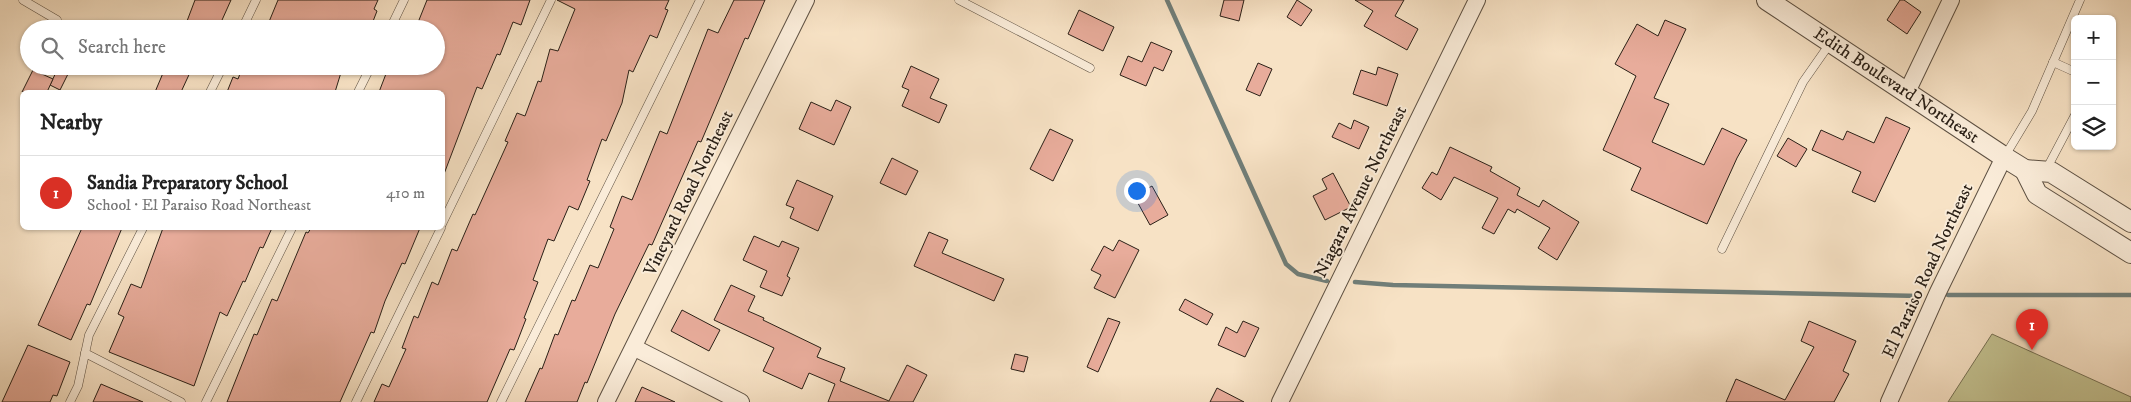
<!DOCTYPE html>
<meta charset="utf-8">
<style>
body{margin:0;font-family:"IM FELL DW Pica",serif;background:#f6f6f6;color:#222}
.controls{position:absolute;right:15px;top:15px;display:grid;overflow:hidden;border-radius:8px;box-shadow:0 1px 4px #0004}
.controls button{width:45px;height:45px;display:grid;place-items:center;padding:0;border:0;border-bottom:1px solid #e0e0e0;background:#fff;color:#222;font:25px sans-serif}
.you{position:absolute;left:1136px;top:190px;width:18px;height:18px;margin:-12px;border:4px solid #fff;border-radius:50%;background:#1a73e8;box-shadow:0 0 0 8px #1a73e833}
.badge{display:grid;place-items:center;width:32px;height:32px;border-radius:50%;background:#d93025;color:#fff;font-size:16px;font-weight:700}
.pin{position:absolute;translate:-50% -41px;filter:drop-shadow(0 1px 2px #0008)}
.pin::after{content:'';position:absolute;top:26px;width:18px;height:15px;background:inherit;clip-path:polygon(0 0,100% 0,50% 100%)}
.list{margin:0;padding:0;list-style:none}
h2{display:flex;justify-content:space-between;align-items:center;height:65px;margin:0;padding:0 20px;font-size:21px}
h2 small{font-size:16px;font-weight:400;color:#767676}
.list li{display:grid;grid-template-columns:32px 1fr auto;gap:15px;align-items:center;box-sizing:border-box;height:75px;padding:0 20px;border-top:1px solid #e0e0e0}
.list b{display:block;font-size:19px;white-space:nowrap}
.list p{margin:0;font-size:16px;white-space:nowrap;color:#767676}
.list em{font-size:16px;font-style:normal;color:#767676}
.icon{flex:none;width:28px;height:28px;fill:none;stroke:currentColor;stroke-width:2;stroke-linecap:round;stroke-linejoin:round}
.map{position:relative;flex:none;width:2131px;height:402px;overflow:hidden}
.search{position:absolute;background:#fff;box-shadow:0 1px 4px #0004;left:20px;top:20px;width:425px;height:55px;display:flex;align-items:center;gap:12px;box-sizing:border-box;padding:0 18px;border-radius:28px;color:#767676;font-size:19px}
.panel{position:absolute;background:#fff;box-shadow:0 1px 4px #0004;left:20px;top:90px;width:425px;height:140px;border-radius:8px}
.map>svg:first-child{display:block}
.green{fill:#c3c291;stroke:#767154}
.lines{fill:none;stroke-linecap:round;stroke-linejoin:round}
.stream{stroke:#707e79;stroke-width:4.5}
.building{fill:#e8ac9b;stroke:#2a2017}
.service-casing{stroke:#5d5042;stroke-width:9}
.minor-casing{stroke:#5d5042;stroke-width:18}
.tertiary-casing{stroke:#5d5042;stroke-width:22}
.service{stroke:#faecd9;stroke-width:8}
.minor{stroke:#faecd9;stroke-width:16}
.tertiary{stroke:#faecd9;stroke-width:20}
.labels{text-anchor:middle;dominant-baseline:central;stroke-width:4;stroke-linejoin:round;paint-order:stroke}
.street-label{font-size:18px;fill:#2a2017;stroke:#faecd9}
</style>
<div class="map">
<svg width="2131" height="402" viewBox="0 0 2131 402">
<rect width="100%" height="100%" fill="#f7e2c5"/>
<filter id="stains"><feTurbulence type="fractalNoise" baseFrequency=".004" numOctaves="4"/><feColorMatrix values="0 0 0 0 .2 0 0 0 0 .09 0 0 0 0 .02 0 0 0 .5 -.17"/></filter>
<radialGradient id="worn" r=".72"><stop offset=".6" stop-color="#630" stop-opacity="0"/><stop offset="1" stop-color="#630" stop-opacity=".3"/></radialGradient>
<polygon class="green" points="1992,334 2131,397 2131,402 1948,402"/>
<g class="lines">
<g class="stream">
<polyline points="1167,0 1286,264 1298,274 1327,281"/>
<polyline points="1355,282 1393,285 1920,296"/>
<polyline points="1948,295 2131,295"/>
</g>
</g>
<g class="building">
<polygon points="195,0 231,0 218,29 184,29"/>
<polygon points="278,0 378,0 374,9 377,11 370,29 331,29 310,21 306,29 266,29"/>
<polygon points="427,0 530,0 521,25 513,22 500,55 497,54 482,89 477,87 444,174 442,92 379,92 389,66 436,66 436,29 427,29 417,25"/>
<polygon points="557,0 669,0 665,9 668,10 657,38 650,35 633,72 629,70 622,103 606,141 602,139 587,180 590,181 578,210 569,206 554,241 548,239 533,280 538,282 524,318 526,319 514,350 510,349 487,402 374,402 382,384 389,387 406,349 402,348 414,316 418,318 432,282 438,285 452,249 457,251 473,214 475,215 508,142 505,141 517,113 525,116 538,81 541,82 550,49 558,51 575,9"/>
<polygon points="734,0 765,0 748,39 745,38 701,142 698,141 652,245 649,244 615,314 587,383 585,382 577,402 525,402 540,368 542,369 555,334 558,335 572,300 575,301 590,265 598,268 614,229 610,227 622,196 632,200 660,131 667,134 708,29 718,33"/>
<polygon points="1224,0 1244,0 1239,21 1220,16"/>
<polygon points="1297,0 1312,10 1301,26 1287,17"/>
<polygon points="1355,0 1404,0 1395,16 1418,29 1407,50 1364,26 1373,11"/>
<polygon points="1900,0 1904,0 1921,12 1907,34 1887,20"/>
<polygon points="1079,10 1114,27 1103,51 1068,34"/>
<polygon points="1665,20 1686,29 1654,98 1669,104 1652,142 1704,165 1722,128 1747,140 1737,158 1707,224 1631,190 1641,168 1603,150 1636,76 1615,64 1637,24 1658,36"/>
<polygon points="1151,42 1172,51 1163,71 1154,67 1146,86 1120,75 1128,56 1142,62"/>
<polygon points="1258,63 1272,69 1260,96 1246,90"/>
<polygon points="59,66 72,66 60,90 50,85"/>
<polygon points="166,66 193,66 181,92 155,92"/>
<polygon points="243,66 343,66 335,92 227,92 233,77 238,79"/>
<polygon points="911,66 939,79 930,98 947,105 939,123 902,106 909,90 902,87"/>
<polygon points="1378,67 1398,74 1387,106 1353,94 1361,70 1376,75"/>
<polygon points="33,70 53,79 47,92 22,92"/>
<polygon points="836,100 851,107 834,145 799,129 811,102 831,111"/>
<polygon points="1886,117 1910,128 1875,202 1852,192 1861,172 1812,150 1821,130 1843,140 1847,131 1874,143"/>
<polygon points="1354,120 1369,127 1359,149 1332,137 1339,123 1351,129"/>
<polygon points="1050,129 1073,140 1053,181 1030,169"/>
<polygon points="1788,138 1807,149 1796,167 1777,156"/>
<polygon points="1450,147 1492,167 1490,171 1520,188 1517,195 1539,207 1543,200 1579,222 1557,260 1538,248 1550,228 1517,209 1515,213 1508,209 1494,234 1482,228 1498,198 1454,177 1441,200 1422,188 1432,172 1437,175"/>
<polygon points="892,158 918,171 906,195 880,183"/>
<polygon points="1333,173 1351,207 1325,220 1313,196 1327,189 1322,179"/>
<polygon points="797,180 833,196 818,231 790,218 794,208 786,205"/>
<polygon points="1152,186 1168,215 1150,225 1134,196"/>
<polygon points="82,228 122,228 90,305 87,304 71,340 38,325"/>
<polygon points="163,228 272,228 263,248 260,247 245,282 243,281 227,316 220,312 194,386 109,352 124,317 118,314 131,284 141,288"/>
<polygon points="311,228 420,228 405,264 402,263 385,301 374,333 371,332 340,402 227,402 254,334 257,335 272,299 277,301 306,232 308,233"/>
<polygon points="929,232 948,240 942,253 1004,279 994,301 914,266"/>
<polygon points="754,236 779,247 782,241 799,248 787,276 790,278 782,296 760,287 767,271 743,260"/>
<polygon points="1119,240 1139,250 1115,298 1094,288 1101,275 1091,270 1104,246 1113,251"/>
<polygon points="731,285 755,296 748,311 764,318 763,320 821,348 817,357 845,368 840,381 889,401 907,365 927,375 913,402 828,402 835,384 809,373 802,389 763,371 774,348 714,320"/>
<polygon points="1185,299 1213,314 1207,325 1179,310"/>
<polygon points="682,310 720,330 709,351 671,331"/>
<polygon points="1108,318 1120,322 1098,372 1087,367"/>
<polygon points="1243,321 1259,328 1245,357 1218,345 1226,327 1237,333"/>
<polygon points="1809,321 1856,341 1843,371 1849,374 1834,402 1726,402 1736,379 1785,400 1814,347 1801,341"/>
<polygon points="28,345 70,362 57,396 53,395 50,402 2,402"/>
<polygon points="1015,354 1028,357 1024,372 1011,369"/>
<polygon points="101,384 143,402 93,402"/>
<polygon points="642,387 675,402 635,402"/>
<polygon points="1217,388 1244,402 1210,402"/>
</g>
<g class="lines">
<defs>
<g id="service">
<polyline points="23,0 57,20"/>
<polyline points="959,0 1090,68"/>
<polyline points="242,29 256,0"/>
<polyline points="390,29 404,0"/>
<polyline points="2053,62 2075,72"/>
<polyline points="210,92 223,66"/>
<polyline points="358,92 371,66"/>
<polyline points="2005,156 2032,111 2080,0"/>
<polyline points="2046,170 2075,115"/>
<polyline points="442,224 551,0"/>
<polyline points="1722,249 1803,82 1831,42"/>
<polyline points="85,353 181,402"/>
<polyline points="70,402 78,386 89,335 143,228"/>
<polyline points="206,402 292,228"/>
<polyline points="356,402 441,228"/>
<polyline points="501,402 700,0"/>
</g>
<g id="minor">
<polyline points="1907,92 1951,0"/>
<polyline points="635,348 741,402"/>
<polyline points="606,402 806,0"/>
<polyline points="1280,402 1477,0"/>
<polyline points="1889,402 1938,292 2004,157"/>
</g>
<g id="tertiary">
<path id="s1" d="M1767,0L2004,157L2025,170L2051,172L2131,222"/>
<polyline points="2025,170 2037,194 2131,253"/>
</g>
</defs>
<use href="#service" class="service-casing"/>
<use href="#minor" class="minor-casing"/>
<use href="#tertiary" class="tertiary-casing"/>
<use href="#service" class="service"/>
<use href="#minor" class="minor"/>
<use href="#tertiary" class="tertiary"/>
</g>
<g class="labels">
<g class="street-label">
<text stroke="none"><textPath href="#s1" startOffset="155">Edith Boulevard Northeast</textPath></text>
<text transform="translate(1361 192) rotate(-64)">Niagara Avenue Northeast</text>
<text transform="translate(689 193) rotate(-64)">Vineyard Road Northeast</text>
<text transform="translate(1928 271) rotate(-65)">El Paraiso Road Northeast</text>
</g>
</g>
<rect width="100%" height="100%" filter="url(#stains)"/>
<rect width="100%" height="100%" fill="url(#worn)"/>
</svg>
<div class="controls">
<button>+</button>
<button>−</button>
<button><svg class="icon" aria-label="layers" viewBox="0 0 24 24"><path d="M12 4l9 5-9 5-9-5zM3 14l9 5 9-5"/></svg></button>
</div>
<div class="you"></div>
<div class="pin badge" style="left:2032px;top:350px">1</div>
<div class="search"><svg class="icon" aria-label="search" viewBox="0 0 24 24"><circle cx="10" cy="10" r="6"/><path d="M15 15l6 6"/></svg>Search here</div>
<section class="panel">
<h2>Nearby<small></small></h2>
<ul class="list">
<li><span class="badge">1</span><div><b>Sandia Preparatory School</b><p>School · El Paraiso Road Northeast</p></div><em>410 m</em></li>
</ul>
</section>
</div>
